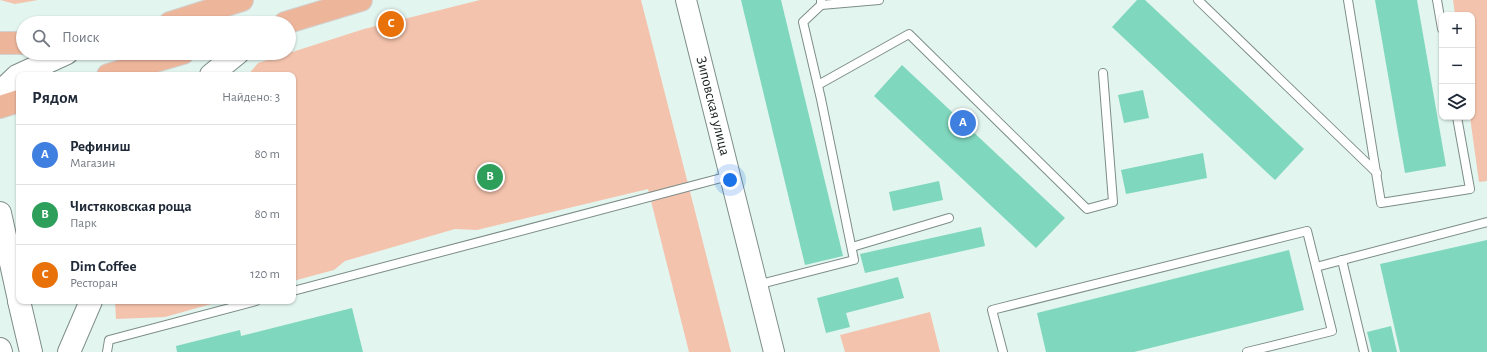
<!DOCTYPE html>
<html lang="ru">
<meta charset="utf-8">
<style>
body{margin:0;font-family:"Alegreya Sans",sans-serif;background:#f6f6f7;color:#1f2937}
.controls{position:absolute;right:12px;top:12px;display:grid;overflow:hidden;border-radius:8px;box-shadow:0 1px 3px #0004}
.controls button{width:36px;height:36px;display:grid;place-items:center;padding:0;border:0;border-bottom:1px solid #e0e1e3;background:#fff;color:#1f2937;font:20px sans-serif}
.you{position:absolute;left:730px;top:180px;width:14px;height:14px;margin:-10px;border:3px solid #fff;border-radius:50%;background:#1a73e8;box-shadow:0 0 0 6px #1a73e833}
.badge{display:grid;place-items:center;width:26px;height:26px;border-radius:50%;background:#b35115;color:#fff;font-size:13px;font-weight:700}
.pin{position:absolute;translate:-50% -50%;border:2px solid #fff;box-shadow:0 1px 4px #0006}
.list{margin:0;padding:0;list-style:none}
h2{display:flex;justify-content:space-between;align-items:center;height:52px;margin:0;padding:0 16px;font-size:17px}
h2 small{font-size:13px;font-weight:400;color:#747a83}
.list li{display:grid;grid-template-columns:26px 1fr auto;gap:12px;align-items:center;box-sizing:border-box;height:60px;padding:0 16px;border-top:1px solid #e0e1e3}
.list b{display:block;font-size:15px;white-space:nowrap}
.list p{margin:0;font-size:13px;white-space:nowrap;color:#747a83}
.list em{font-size:13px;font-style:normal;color:#747a83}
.icon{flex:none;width:22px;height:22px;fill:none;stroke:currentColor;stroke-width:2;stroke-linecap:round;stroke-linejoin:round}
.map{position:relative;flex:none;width:1487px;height:352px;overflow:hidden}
.search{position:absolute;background:#fff;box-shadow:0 1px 3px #0004;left:16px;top:16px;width:280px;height:44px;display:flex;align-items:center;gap:10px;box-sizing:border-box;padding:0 14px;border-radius:22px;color:#747a83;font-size:15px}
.panel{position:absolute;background:#fff;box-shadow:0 1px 3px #0004;left:16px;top:72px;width:280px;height:232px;border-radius:8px}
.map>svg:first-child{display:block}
.green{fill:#f4c3ad}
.building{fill:#7fd7bd}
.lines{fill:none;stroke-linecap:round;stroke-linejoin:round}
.service-casing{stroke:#7d8d88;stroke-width:10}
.tertiary-casing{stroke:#7d8d88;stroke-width:22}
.secondary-casing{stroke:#7d8d88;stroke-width:24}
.primary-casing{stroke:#d1d3d2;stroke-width:24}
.service{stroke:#fff;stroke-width:8}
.tertiary{stroke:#fff;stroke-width:20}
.secondary{stroke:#fff;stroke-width:22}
.primary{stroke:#edb69b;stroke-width:22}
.labels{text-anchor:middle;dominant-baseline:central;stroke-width:3;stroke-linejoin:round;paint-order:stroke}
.street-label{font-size:15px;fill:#1b221f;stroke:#fff}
</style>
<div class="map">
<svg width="1487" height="352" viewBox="0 0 1487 352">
<rect width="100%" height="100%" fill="#e3f5ef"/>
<g class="green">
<polygon points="0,0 38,0 15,4"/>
<polygon points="480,0 641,0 731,352 689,352 648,189 477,230 455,229 345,261 334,270 293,281 293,75 248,75 258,63 364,29"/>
<polygon points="1453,0 1487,0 1487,181 1479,182 1470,117 1472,117 1472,15 1455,15"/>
<polygon points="115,301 222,301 165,317 116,319"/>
<polygon points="930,312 940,352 845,352 840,335"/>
</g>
<g class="building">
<polygon points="741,0 781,0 843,256 805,265"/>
<polygon points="1137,0 1145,0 1304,149 1275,180 1112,27"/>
<polygon points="1375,0 1417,0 1446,166 1405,173"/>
<polygon points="902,65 1065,218 1036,248 874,96"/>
<polygon points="1143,90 1149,118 1124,123 1118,95"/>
<polygon points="1203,153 1207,178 1126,194 1121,170"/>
<polygon points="939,181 943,200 893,211 889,192"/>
<polygon points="981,227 985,246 865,273 860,254"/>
<polygon points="1487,240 1487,352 1400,352 1380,264"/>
<polygon points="1289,250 1304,310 1134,352 1046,352 1037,313"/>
<polygon points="898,277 904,298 846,313 850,327 826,333 817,298"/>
<polygon points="352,308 363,352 177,352 176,346 240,330 241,336"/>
<polygon points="1391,326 1397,352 1372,352 1367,332"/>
</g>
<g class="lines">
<defs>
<g id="service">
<polyline points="1198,0 1377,173"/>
<polyline points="1348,0 1381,203 1470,189 1457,117"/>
<polyline points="1437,0 1442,29"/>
<polyline points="821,5 879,0"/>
<polyline points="818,85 909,34 1087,209 1113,202 1103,73"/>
<polyline points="852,247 949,218"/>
<polyline points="1342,260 1364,352"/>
<polyline points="1316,267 1487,222"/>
<polyline points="757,285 854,260 821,99 803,22 821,5 821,0"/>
<polyline points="293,291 729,176"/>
<polyline points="107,352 109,340 256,301"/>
<polyline points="1003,352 992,310 1307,231 1332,331 1247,352"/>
</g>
<polyline id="tertiary" points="686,0 774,352"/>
<g id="secondary">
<polyline points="211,75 238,53"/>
<polyline points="0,92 17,76 67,53"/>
<polyline points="0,213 19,300"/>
<polyline points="19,301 31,352"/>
<polyline points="0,349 1,352"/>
<polyline points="69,352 91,301"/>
</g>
<g id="primary">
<polyline points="170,23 242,0"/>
<polyline points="285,23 361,0"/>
<polyline points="0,43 23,43"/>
<polyline points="108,75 183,53"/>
<polyline points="0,107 19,101"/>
</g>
</defs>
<use href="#service" class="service-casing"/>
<use href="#tertiary" class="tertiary-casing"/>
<use href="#secondary" class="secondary-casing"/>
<use href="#primary" class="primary-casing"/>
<use href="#service" class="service"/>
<use href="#tertiary" class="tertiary"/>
<use href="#secondary" class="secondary"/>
<use href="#primary" class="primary"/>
</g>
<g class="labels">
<g class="street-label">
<text transform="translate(713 106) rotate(76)">Зиповская улица</text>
</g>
</g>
</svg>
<div class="controls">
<button>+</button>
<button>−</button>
<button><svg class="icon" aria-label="layers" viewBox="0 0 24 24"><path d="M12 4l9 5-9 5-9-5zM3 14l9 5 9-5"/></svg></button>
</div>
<div class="you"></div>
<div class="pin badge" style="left:963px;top:123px;background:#3f7fe0">A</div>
<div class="pin badge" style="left:490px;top:177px;background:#2e9e5b">B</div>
<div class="pin badge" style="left:391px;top:24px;background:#e8710a">C</div>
<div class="search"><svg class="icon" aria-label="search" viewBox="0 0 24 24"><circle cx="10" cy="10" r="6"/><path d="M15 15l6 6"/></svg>Поиск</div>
<section class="panel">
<h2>Рядом<small>Найдено: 3</small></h2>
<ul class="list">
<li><span class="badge" style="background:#3f7fe0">A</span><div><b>Рефиниш</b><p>Магазин</p></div><em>80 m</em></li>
<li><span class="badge" style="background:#2e9e5b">B</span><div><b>Чистяковская роща</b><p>Парк</p></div><em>80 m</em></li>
<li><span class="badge" style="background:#e8710a">C</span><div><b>Dim Coffee</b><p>Ресторан</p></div><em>120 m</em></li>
</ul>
</section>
</div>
